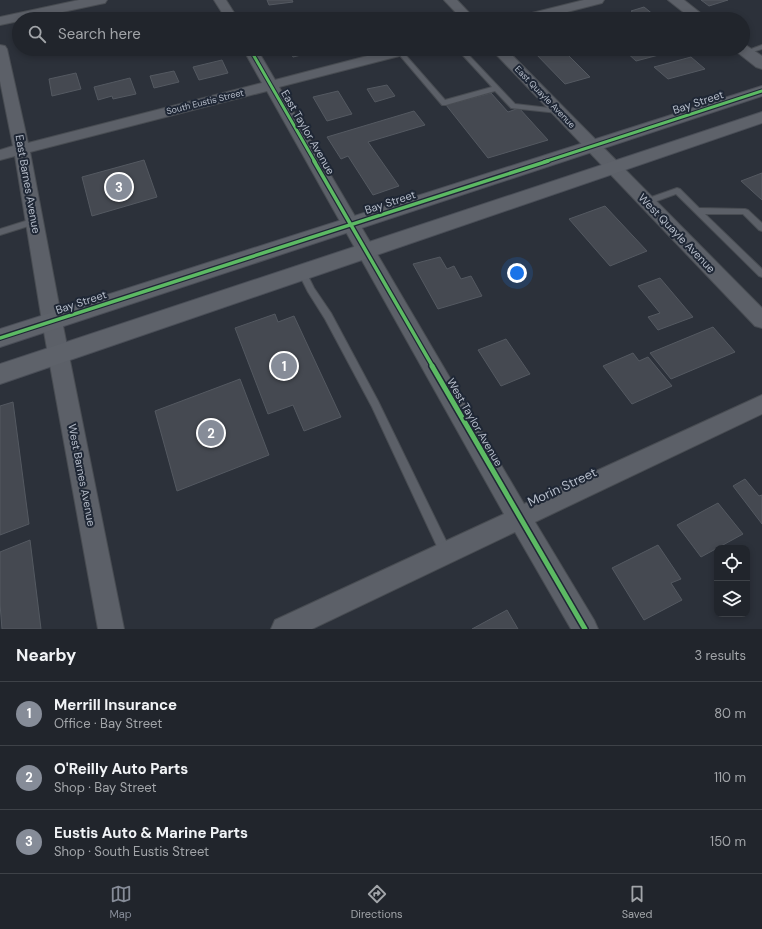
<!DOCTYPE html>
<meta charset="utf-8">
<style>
body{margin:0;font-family:"DM Sans",sans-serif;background:#2d3138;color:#f1f3f6}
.controls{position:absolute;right:12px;bottom:12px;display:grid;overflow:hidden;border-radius:8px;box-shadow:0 2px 6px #0003}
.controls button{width:36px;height:36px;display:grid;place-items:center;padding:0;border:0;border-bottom:1px solid #3e4248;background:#21252c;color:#f1f3f6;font:20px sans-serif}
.you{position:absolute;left:517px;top:273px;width:14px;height:14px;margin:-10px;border:3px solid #fff;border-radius:50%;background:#1a73e8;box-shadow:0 0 0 6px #1a73e833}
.badge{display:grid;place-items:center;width:26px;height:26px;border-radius:50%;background:#868c98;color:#fff;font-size:13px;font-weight:700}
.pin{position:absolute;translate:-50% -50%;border:2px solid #fff;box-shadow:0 1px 4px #0006}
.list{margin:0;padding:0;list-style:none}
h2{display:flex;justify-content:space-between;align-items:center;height:52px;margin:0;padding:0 16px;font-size:17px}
h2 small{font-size:13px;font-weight:400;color:#a2a5a9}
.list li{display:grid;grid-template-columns:26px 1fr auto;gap:12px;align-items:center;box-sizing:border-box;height:64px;padding:0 16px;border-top:1px solid #3e4248}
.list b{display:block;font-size:15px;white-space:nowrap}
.list p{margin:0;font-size:13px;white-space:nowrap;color:#a2a5a9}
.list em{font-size:13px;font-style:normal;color:#a2a5a9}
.icon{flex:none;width:22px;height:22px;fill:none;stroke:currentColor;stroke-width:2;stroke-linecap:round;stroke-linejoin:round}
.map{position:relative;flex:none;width:762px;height:629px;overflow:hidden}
.search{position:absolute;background:#21252c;box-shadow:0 2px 6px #0003;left:12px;right:12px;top:12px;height:44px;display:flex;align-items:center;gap:10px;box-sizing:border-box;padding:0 14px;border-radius:22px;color:#a2a5a9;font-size:15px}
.sheet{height:244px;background:#21252c}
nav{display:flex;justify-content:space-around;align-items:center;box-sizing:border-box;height:56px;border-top:1px solid #3e4248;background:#21252c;font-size:11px;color:#a2a5a9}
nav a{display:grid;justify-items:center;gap:2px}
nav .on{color:#868c98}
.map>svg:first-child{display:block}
.building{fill:#454951;stroke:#545961}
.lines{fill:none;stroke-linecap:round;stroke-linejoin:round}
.service-casing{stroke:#484c52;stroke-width:2}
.minor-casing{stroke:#484c52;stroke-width:2}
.tertiary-casing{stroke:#484c52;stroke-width:2}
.primary-casing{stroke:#4a4e57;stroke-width:2}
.service{fill:#5c6068;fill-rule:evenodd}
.minor{fill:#5c6068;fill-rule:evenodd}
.tertiary{fill:#5c6068;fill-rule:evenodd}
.primary{fill:#5e626a;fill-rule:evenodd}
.cycleway-far2-casing{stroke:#1f2735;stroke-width:5}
.cycleway-far1-casing{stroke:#1f2735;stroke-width:6}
.cycleway-casing{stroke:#1f2735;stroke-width:8}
.cycleway-far2{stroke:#5cba63;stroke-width:3}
.cycleway-far1{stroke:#5cba63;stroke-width:3.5}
.cycleway{stroke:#5cba63;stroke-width:5}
.labels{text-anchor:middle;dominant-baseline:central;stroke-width:4;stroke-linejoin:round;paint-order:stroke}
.far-street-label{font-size:9px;fill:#b6bdca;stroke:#1f2735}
.street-label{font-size:11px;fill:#b6bdca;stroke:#1f2735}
.near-street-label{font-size:13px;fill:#b6bdca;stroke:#1f2735}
</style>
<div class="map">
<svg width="762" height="629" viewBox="0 0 762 629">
<rect width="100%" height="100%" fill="#2c313a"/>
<g class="building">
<polygon points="267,0 292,0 293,2 269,5"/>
<polygon points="701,0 728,0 709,6"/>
<polygon points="644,7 659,19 642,19 631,11"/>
<polygon points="428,14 433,19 410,18"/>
<polygon points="288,49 311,49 313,52 293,57"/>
<polygon points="543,49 562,49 590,77 565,84 533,51"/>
<polygon points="623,49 666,49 670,52 636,61"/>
<polygon points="691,57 705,69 668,79 654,67"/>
<polygon points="222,60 228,73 199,80 193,67"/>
<polygon points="174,71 179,82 154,88 150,76"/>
<polygon points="76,73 81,89 52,96 49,79"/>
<polygon points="130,78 136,94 113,99 112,96 98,100 94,87"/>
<polygon points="387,85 395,96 375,102 367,89"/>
<polygon points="338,91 352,114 327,121 313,97"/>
<polygon points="491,93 508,112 519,108 548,140 488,158 446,105"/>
<polygon points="414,111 425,125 368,142 399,186 373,195 348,156 341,159 327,137"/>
<polygon points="144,160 157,197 92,216 82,177"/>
<polygon points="762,173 762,200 741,181"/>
<polygon points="605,206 647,251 610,266 569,219"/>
<polygon points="440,257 447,269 454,266 461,279 471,276 482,296 438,309 413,264"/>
<polygon points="660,278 693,317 658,330 648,317 660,313 638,286"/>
<polygon points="275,314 278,322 294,316 341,417 304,431 293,405 268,414 235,328"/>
<polygon points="713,327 735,352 671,379 650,353"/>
<polygon points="506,339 530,374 501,386 478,350"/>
<polygon points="633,353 639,361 648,357 672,386 632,404 603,366"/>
<polygon points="240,379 269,455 177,491 155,411"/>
<polygon points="13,402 29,524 0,535 0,406"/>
<polygon points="745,479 759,496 762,495 762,524 733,486"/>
<polygon points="718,503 743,534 701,557 677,525"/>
<polygon points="30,540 41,629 2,629 0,604 0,552"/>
<polygon points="658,545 681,579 671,583 682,600 644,620 612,568"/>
<polygon points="507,610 518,629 472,629"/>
</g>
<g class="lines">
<defs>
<g id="service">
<polygon points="762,45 762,49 746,54 743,52"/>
<polygon points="457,49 463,49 515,104 558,109 561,111 558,113 511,108 495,91 446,105 442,105 397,52 402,51 445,100 492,87"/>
<polygon points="677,188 680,189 699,208 745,209 748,210 762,223 762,231 759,230 743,214 705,214 762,269 762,277 759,276 676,194 646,205 642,202 643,200"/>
<polygon points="35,218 38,219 39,221 38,223 0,235 0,229"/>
<polygon points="302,269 305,270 314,288 331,313 378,401 450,549 452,553 450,557 446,559 442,557 372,407 325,319 308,292 298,272"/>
</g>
<g id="minor">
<polygon points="214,0 226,0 238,19 226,19"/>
<polygon points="444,0 457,0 475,19 462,19"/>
<polygon points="584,0 604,0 602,3 540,19 519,19 520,16"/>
<polygon points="0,45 5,46 7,49 28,143 262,83 243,49 257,49 275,80 394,49 417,49 415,52 279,87 524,504 762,395 762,414 535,522 594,620 598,629 571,629 515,532 312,629 271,629 275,620 504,514 267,91 30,152 62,321 124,629 98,629 42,321 15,156 0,160 0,150 13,146 0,81"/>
<polygon points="491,49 506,49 762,308 762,328 755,326"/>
</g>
<g id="tertiary">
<polygon points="79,0 107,0 105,3 100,4 30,19 19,19 19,21 0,25 0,17"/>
<polygon points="668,0 684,0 708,19 692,19"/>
<polygon points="743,45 747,46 762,56 762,69 756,67 737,52 734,49 743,49"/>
</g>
<g id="primary">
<polygon points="762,86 762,96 0,347 0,329"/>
<polygon points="762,112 762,123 0,384 0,364"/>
</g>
</defs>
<use href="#service" class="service-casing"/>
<use href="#minor" class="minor-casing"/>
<use href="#tertiary" class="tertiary-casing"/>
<use href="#primary" class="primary-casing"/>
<use href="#service" class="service"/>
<use href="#minor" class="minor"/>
<use href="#tertiary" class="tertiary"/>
<use href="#primary" class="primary"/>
<defs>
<g id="cycleway-far2">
<polyline points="250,49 315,162"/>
<polyline points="544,162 762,91"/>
</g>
<g id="cycleway-far1">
<polyline points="314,161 433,367"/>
<polyline points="0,338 548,161"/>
</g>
<polyline id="cycleway" points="432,366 585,629"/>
</defs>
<use href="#cycleway-far2" class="cycleway-far2-casing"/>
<use href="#cycleway-far1" class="cycleway-far1-casing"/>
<use href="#cycleway" class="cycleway-casing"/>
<use href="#cycleway-far2" class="cycleway-far2"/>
<use href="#cycleway-far1" class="cycleway-far1"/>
<use href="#cycleway" class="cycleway"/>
</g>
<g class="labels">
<g class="far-street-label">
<text transform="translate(545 97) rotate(46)">East Quayle Avenue</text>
<text transform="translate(205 102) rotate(-14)">South Eustis Street</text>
</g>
<g class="street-label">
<text transform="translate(698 102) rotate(-18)">Bay Street</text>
<text transform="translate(308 132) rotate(60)">East Taylor Avenue</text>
<text transform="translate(28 184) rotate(80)">East Barnes Avenue</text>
<text transform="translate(390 202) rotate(-18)">Bay Street</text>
<text transform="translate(677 233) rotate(46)">West Quayle Avenue</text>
<text transform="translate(81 302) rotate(-18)">Bay Street</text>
<text transform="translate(475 422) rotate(60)">West Taylor Avenue</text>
<text transform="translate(82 475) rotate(79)">West Barnes Avenue</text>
</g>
<g class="near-street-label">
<text transform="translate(562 487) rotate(-25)">Morin Street</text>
</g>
</g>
</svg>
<div class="controls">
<button><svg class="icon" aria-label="locate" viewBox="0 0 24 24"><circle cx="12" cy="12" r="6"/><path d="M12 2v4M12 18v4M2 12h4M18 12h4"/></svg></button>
<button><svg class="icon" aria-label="layers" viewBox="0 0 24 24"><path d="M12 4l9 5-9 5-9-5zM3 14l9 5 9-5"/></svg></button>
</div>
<div class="you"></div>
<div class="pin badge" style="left:284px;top:366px">1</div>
<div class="pin badge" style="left:211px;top:433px">2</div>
<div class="pin badge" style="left:119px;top:187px">3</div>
<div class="search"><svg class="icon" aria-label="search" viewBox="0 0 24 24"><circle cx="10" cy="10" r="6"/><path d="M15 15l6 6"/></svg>Search here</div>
</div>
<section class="sheet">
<h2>Nearby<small>3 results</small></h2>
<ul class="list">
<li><span class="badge">1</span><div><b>Merrill Insurance</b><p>Office · Bay Street</p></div><em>80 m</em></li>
<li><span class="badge">2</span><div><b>O'Reilly Auto Parts</b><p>Shop · Bay Street</p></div><em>110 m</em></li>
<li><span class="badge">3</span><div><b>Eustis Auto &amp; Marine Parts</b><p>Shop · South Eustis Street</p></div><em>150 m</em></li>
</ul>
</section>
<nav>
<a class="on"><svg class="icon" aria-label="map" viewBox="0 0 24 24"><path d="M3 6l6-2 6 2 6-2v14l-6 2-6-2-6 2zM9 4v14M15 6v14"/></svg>Map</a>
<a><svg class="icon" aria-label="directions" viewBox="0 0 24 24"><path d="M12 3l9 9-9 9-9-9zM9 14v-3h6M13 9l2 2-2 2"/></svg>Directions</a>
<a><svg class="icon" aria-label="saved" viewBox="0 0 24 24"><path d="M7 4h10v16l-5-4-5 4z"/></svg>Saved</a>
</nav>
